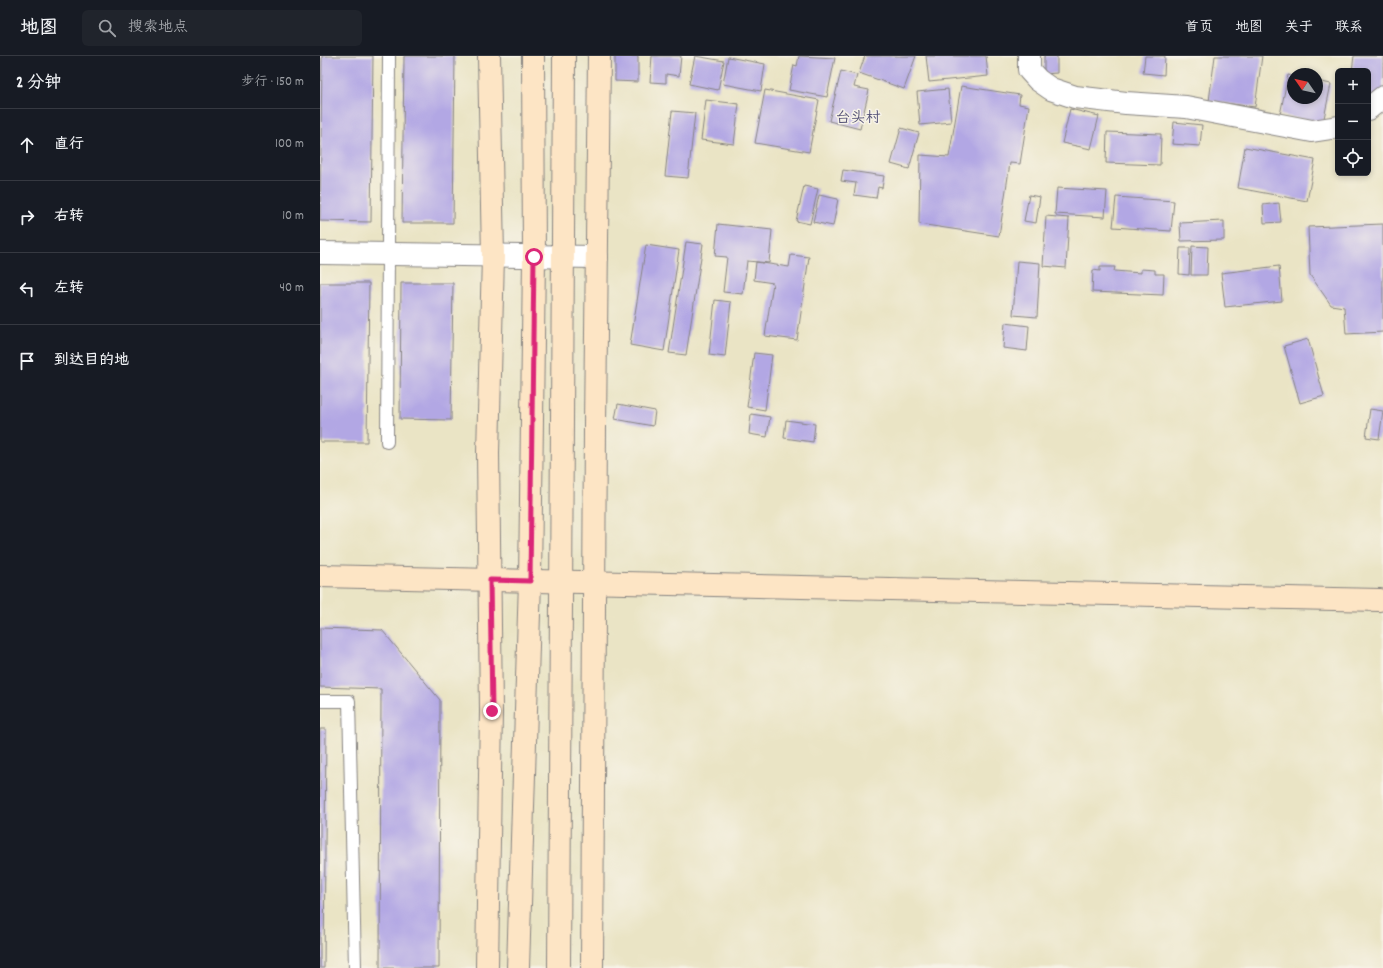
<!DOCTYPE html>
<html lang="zh">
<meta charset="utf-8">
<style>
body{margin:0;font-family:Dekko,"LXGW WenKai TC",sans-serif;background:#20242c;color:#f1f3f6}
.controls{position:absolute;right:12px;top:12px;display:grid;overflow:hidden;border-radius:6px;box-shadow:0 2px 6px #0003}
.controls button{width:36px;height:36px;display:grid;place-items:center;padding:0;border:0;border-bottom:1px solid #363941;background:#171b24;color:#f1f3f6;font:20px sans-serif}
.compass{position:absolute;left:967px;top:12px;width:36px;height:36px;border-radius:50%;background:#171b24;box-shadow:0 2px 6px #0003;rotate:304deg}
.stop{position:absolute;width:12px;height:12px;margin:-9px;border:3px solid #db2777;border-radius:50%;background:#fff}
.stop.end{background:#db2777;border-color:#fff;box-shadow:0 1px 4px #0008}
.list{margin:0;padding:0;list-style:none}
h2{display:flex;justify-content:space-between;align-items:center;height:52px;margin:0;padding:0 16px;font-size:17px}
h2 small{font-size:13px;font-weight:400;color:#9ea1a6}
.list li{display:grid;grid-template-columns:26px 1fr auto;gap:12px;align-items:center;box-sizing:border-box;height:72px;padding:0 16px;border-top:1px solid #363941}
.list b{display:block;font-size:15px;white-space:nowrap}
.list em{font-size:13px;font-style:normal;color:#9ea1a6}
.icon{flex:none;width:22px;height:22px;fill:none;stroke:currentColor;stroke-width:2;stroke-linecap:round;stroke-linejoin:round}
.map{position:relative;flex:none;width:1063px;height:912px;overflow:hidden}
header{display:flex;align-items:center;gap:24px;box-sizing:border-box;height:56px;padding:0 20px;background:#171b24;border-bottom:1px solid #363941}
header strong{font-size:19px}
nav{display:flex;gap:22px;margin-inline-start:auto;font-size:14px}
.search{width:280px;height:36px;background:#20242c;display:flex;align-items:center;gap:10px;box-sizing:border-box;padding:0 14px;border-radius:6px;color:#9ea1a6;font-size:15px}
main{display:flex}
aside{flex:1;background:#171b24}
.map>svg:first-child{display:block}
.building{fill:#b2a7e4}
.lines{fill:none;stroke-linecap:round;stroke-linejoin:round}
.lane-casing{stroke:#868380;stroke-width:14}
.street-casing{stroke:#868380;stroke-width:24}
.secondary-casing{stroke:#868380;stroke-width:24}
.lane{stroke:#fff;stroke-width:12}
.street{stroke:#fff;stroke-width:22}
.secondary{stroke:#fde5c5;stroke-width:22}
.route{stroke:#db2777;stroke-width:5}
.labels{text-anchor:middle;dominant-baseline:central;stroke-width:3;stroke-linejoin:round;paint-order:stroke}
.quarter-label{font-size:15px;fill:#545176;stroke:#f7f3e8}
</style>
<header>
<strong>地图</strong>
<div class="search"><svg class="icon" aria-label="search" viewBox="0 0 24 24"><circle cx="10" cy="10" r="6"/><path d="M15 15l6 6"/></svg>搜索地点</div>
<nav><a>首页</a><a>地图</a><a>关于</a><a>联系</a></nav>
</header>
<main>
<aside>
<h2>2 分钟<small>步行 · 150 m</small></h2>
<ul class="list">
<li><svg class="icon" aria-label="ahead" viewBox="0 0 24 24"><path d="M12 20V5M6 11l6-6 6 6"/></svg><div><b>直行</b></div><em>100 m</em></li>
<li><svg class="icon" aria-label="right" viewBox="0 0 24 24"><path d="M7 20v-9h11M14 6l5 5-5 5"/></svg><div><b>右转</b></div><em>10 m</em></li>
<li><svg class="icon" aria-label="left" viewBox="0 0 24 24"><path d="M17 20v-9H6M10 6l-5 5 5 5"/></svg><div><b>左转</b></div><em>40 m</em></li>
<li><svg class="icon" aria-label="arrive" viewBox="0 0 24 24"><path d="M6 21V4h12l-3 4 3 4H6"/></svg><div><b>到达目的地</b></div></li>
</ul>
</aside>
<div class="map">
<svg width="1063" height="912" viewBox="0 0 1063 912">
<rect width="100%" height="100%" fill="#f7f3e8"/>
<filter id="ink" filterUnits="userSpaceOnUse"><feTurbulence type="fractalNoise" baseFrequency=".025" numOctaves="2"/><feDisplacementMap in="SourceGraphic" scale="8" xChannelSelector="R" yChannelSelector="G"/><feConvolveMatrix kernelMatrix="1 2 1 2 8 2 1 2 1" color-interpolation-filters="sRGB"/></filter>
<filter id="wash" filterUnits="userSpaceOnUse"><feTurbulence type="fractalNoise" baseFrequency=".012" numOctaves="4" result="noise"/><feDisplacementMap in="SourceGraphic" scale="16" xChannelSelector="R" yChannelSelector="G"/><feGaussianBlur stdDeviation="0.9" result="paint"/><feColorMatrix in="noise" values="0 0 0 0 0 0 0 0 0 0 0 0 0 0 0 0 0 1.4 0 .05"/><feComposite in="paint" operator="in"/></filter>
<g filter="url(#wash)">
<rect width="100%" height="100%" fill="#eae4c5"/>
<g id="blocks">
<g class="building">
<polygon points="2,0 53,0 51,166 0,165"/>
<polygon points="84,0 135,0 133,167 82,167"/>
<polygon points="295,0 318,0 318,26 295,25"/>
<polygon points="332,0 361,0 359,20 346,18 346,27 330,26"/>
<polygon points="375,0 404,5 398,34 369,28"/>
<polygon points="479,0 515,2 507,41 469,34 474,9 477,10"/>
<polygon points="545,0 596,0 584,33 539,17"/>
<polygon points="606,0 666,0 668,20 609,26"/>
<polygon points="724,0 737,0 737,17 724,18"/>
<polygon points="825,0 845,0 844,19 823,17"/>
<polygon points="895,0 942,0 935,51 889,45"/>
<polygon points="1034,0 1063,0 1063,34 1048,45 1048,15 1032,15"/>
<polygon points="408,1 445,8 441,35 403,28"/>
<polygon points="521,15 537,19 534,31 549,34 540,73 509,65"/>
<polygon points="968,19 973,20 973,42 997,42 997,25 1011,28 1003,67 960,59"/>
<polygon points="641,30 700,39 699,48 709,50 700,108 690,107 679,180 599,168 600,99 629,101"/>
<polygon points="628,33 631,66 600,69 597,36"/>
<polygon points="445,34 499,44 489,96 435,87"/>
<polygon points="386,44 419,48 414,88 381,84"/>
<polygon points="750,53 779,60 771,93 742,87"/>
<polygon points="352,55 375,57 368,122 345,120"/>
<polygon points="854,66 882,69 880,90 852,88"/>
<polygon points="581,72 599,77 589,113 571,108"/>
<polygon points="787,76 841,78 840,109 786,107"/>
<polygon points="925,91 995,104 987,145 918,132"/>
<polygon points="523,114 564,120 562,132 558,131 556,142 534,139 536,127 521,125"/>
<polygon points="484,130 498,133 490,168 476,165"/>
<polygon points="737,132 787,135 785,161 735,158"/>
<polygon points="499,139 518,143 513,170 493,166"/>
<polygon points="709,139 720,141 716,167 704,165"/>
<polygon points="796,141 854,145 851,175 793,171"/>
<polygon points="959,147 961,166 944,167 943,149"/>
<polygon points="726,160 749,162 746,212 723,210"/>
<polygon points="904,165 904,184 861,185 860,167"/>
<polygon points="398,168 452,174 449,207 427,205 423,238 403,236 407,201 395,200"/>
<polygon points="1063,168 1063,276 1026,278 1024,251 1011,249 990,219 988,171"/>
<polygon points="366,186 383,188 366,299 349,297"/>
<polygon points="326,189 359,194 344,295 310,289"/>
<polygon points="872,190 888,191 887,219 871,219"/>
<polygon points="860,192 870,192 869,219 859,218"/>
<polygon points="471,199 489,201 477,284 445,280 453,227 434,224 436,206 469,211"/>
<polygon points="697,205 720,207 717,261 693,259"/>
<polygon points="959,210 962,245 905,251 901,217"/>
<polygon points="780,211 795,211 794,215 821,217 821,213 835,214 835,218 844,218 843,239 772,236 773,214 780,215"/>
<polygon points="0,227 49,227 47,386 0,386"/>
<polygon points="81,227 133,227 131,364 80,363"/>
<polygon points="395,244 411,246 405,301 389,299"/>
<polygon points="685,267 709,270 707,295 683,292"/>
<polygon points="988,283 1004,340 980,347 964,290"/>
<polygon points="434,297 452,299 445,354 427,351"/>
<polygon points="298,348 335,355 333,370 295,363"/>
<polygon points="1050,353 1063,355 1059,383 1046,381"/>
<polygon points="431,358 450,361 447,381 429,378"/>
<polygon points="466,364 495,368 493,386 464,382"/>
<polygon points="0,572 62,574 120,644 119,912 60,912 61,633 0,631"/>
<polygon points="0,673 6,673 4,912 0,912"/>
</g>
</g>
</g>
<g filter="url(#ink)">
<use href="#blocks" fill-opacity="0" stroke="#868380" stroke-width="1"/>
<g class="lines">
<defs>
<g id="lane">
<polyline points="67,386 69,0"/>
<polyline points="0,645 29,645 35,912"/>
</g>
<g id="street">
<polyline points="709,0 709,14 718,24 731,33 755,41 806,47 866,51 992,75 1018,71"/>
<polyline points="1048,53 1063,41"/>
<polyline points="0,197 277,201"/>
</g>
<g id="secondary">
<polyline points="0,520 1060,544"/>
<polyline points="167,912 171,655 168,397 173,200 169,0"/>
<polyline points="198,912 210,525 214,201 213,0"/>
<polyline points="239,912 244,0"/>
<polyline points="272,912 275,370 279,0"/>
</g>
</defs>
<use href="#lane" class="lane-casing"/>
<use href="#street" class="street-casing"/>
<use href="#secondary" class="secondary-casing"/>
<use href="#lane" class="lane"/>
<use href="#street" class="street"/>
<use href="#secondary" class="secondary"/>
</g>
</g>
<g class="lines" filter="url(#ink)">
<polyline class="route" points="172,655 170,524 210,525 214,201"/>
</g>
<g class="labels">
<g class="quarter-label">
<text x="538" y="63">台头村</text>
</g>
</g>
</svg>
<div class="controls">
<button>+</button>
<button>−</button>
<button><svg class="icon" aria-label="locate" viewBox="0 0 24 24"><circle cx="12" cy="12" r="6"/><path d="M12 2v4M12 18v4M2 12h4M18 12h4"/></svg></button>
</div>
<svg class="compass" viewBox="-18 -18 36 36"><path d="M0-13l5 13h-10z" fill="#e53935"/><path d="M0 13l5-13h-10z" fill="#9ea1a6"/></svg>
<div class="stop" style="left:214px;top:201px"></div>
<div class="stop end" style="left:172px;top:655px"></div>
</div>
</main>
